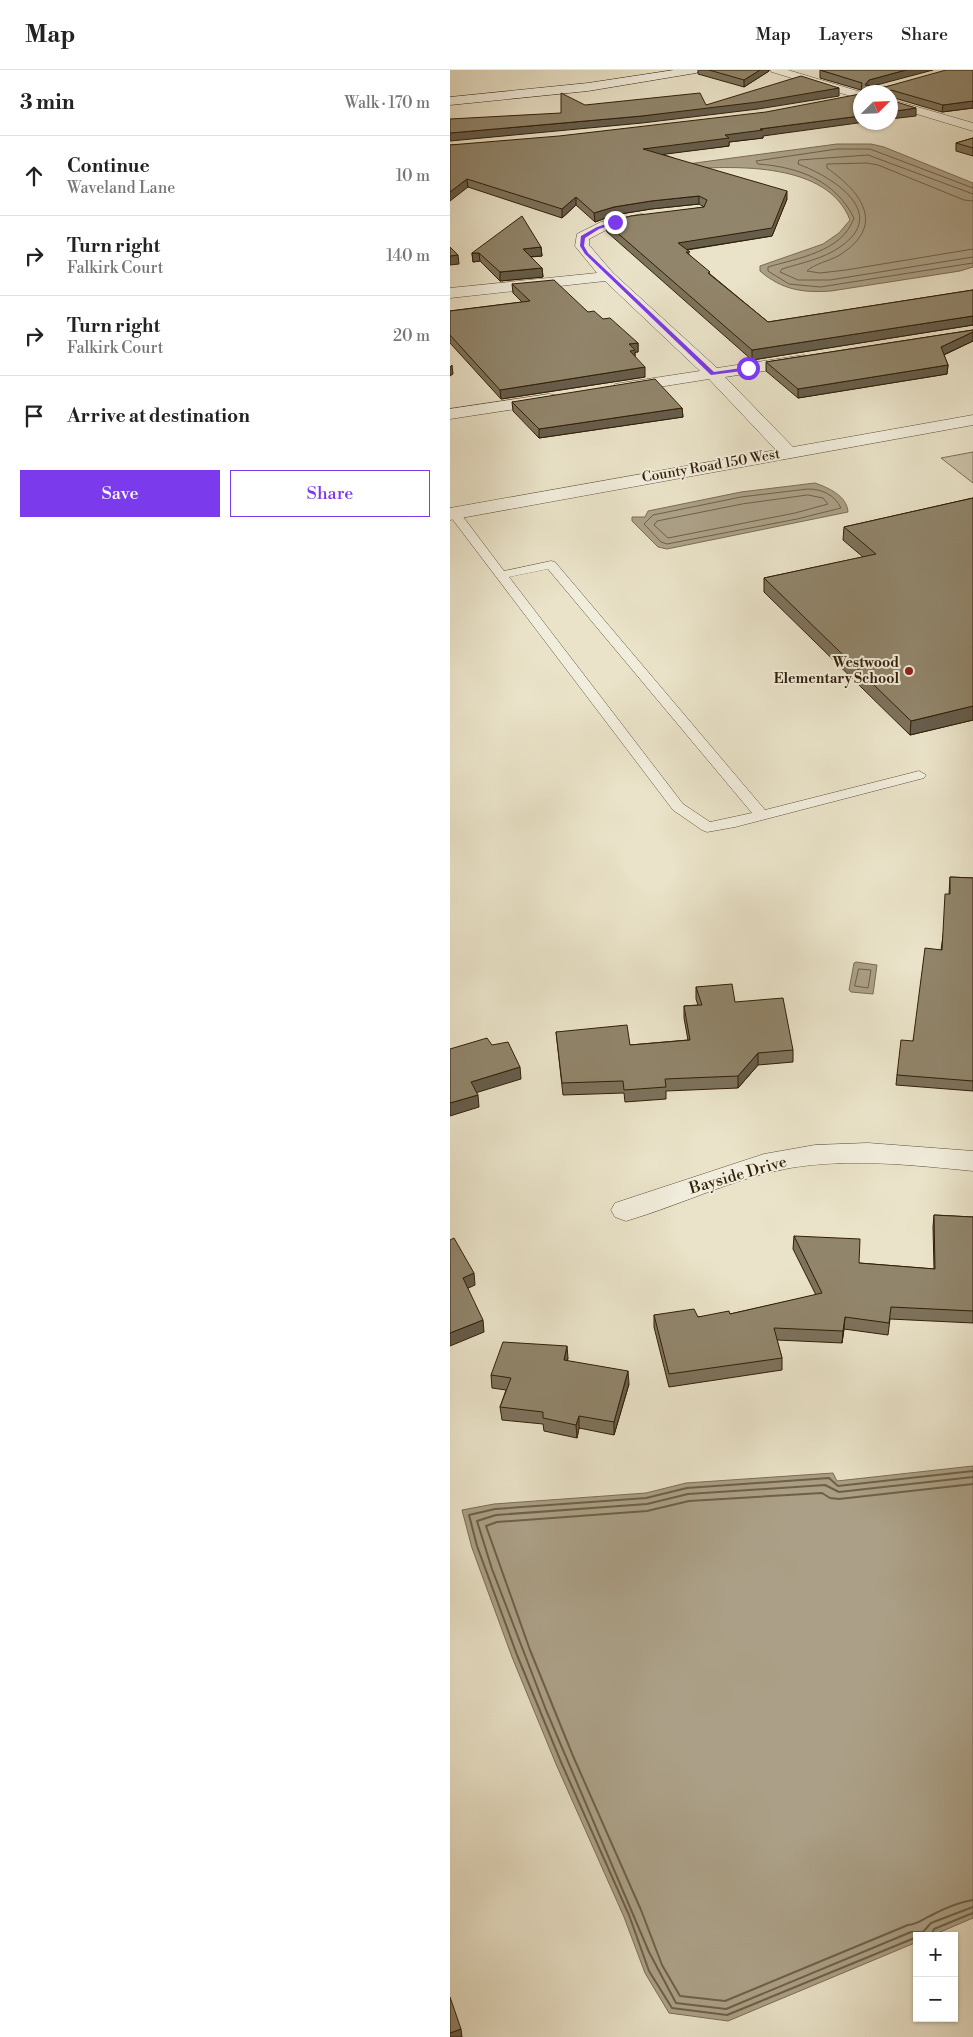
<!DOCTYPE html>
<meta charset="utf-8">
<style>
body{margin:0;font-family:"Libre Bodoni",serif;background:#f2f2f2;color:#222}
.controls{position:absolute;right:15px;bottom:15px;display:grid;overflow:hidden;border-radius:0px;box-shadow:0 1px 4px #0004}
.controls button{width:45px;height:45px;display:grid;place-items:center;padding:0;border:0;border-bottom:1px solid #e0e0e0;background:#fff;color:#222;font:25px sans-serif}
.compass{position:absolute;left:403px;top:15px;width:45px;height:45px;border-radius:50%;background:#fff;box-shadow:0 1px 4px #0004;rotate:66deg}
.stop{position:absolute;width:15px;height:15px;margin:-11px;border:4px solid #7c3aed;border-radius:50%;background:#fff}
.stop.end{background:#7c3aed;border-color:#fff;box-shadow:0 1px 5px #0008}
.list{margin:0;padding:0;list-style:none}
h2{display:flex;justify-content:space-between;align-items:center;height:65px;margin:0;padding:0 20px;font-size:21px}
h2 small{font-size:16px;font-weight:400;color:#767676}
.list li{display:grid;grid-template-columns:32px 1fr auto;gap:15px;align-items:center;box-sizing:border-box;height:80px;padding:0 20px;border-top:1px solid #e0e0e0}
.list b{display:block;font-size:19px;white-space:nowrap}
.list p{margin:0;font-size:16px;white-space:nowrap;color:#767676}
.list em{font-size:16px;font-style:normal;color:#767676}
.actions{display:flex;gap:10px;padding:15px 20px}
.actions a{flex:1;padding:11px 0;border:1px solid #7c3aed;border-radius:0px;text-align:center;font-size:18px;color:#7c3aed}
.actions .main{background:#7c3aed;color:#fff}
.icon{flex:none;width:28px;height:28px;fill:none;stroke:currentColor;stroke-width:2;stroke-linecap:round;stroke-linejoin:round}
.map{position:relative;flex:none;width:523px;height:1967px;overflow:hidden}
header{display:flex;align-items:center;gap:30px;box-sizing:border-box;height:70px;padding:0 25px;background:#fff;border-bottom:1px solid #e0e0e0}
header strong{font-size:24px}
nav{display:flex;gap:28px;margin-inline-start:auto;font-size:18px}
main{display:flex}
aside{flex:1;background:#fff}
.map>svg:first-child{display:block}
.green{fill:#cbc2a8;stroke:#7e7057}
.water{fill:#aba087;stroke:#7a6c53}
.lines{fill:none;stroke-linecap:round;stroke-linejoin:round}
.shore-far1{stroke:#6e6046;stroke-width:1}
.shore{stroke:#6e6046;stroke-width:2}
.lane-casing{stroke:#5f5037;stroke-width:1}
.street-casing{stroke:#5f5037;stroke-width:1}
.secondary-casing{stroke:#311f06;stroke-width:1}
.lane{fill:#f1eddc;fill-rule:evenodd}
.street{fill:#f1eddc;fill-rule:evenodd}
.secondary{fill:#f1eddc;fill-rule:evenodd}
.wall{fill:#7d725c;stroke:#311f06}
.shaded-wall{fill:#665d4b;stroke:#311f06}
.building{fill:#91856b;stroke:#311f06}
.route{fill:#7c3aed}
.poi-dot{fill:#8f2418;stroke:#f1eddc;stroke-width:2}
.labels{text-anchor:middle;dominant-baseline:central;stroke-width:4;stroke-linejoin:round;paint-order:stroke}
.far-street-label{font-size:14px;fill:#311f06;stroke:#f1eddc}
.far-poi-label{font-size:14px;font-weight:bold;fill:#311f06;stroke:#f1eddc;text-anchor:end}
.street-label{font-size:16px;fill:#311f06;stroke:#f1eddc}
</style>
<header>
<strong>Map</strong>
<nav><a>Map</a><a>Layers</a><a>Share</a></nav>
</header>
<main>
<aside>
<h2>3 min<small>Walk · 170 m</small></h2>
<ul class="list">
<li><svg class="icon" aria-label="ahead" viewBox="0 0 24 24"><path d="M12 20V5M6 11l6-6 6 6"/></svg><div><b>Continue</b><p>Waveland Lane</p></div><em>10 m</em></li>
<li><svg class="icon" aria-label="right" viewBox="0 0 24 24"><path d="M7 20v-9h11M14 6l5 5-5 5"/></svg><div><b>Turn right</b><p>Falkirk Court</p></div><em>140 m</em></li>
<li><svg class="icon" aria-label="right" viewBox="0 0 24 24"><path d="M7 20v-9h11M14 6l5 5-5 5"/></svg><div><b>Turn right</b><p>Falkirk Court</p></div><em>20 m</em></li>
<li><svg class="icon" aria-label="arrive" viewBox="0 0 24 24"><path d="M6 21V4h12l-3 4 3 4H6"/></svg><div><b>Arrive at destination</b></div></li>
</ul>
<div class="actions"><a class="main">Save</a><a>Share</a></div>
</aside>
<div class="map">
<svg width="523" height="1967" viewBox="0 0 523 1967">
<rect width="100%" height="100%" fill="#eae3c9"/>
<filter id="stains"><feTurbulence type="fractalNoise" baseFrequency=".004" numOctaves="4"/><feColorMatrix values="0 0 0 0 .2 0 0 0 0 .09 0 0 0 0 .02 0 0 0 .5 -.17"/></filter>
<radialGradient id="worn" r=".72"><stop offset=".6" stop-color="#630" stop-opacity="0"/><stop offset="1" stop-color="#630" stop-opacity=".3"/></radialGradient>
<polygon class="green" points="523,382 523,413 491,388"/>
<g class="water">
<path d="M387,74H421L434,77L523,113V197L510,201L381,221C353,223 332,220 310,201V196L373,174L389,163L400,150C378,92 286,96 237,99L230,95Z"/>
<path d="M365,413C379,418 397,426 398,442L217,479L208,477L182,451V447H195L198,441L291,422Z"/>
<polygon points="406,892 427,895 423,924 401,922 399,920 404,893"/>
<polygon points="523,1396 523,1848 481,1866 467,1866 467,1872 278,1951 219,1943 195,1903 174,1847 106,1694 62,1587 22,1478 12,1440 44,1434 196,1423 236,1413 383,1403 387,1411"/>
</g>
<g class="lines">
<g class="shore-far1">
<path d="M523,118L420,79H387L306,91L308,94C348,97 385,110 404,148C392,182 348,188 318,197V201L339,214L370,217L523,193"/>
<path d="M523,124L418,85L349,90L348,94C383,107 440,143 390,177C373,189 351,193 332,199L330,202L348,210H380L523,187"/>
<path d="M523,131L514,130L428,95L417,93L377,94V98C414,124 436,157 388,186C379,191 364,194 357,201L370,203L396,200L523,179"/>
<path d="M358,419C372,419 385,425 391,438L347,449L217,474L211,472L194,454L203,445L291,427Z"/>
<polygon points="358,425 373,428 378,434 345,443 218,468 204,455 207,451 292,434"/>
<polygon points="409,899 421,900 418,918 405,916"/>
</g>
<g class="shore">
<polyline points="523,1407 389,1422 375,1415 238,1424 197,1434 46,1445 27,1451 42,1499 96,1640 199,1882 226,1933 276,1939 461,1862 473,1862 481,1853 523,1837"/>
<path d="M523,1414L389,1429L380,1428L372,1423L239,1431L197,1441L47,1452L36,1456L80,1580L123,1686L191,1840L212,1895L230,1926L275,1931L458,1855C468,1854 471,1850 480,1846C493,1839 509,1832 523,1830"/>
<polyline points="481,1866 484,1859 523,1843"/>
<polyline points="467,1867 277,1945 222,1938 199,1901 179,1845 111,1692 67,1585 27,1476 19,1445 45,1439 196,1428 237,1418 379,1408 388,1416 523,1401"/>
</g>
<defs>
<path id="lane" d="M4,439L8,440L54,501L101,491L105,492L315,740L469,701L476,705L474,708L285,757L257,762L252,760L223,740L0,446V440ZM98,499L302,743L260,752L233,734L59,507Z"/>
<g id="street">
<polygon points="320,0 338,0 411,22 410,29 322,2"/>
<polygon points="440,29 523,53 523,61 440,36"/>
<polygon points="192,144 197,145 199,148 197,151 160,158 139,169 139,175 163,203 267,298 354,285 362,290 354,295 275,307 343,377 523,345 523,355 0,450 0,438 326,380 259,309 171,323 165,322 163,318 165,314 171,313 250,301 155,211 0,228 0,218 147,203 125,176 127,164 151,152"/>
<polygon points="99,324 105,325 107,329 105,333 0,349 0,339"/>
<path d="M418,1073L523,1081V1101C462,1095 400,1088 340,1098C284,1108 231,1135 176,1151L165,1147L161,1140L165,1133L314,1084L365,1075Z"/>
</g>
<polygon id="secondary" points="224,0 252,0 246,3 138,21 0,35 0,27 138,13"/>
</defs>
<use href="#lane" class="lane-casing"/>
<use href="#street" class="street-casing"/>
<use href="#secondary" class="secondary-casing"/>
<use href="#lane" class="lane"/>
<use href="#street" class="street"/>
<use href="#secondary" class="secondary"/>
</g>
<g class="wall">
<polygon points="248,0 319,0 319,1 294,17 248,4"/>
<polygon points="370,0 424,16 435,17 523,0 523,38 492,42 441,27 411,20 370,8"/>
<polygon points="313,66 313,68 279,72 279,76 212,84 337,129 322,166 237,180 240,186 260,204 318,252 523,220 523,255 302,290 157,162 156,153 254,137 249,134 201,139 164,145 145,152 126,135 112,148 18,117 0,75"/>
<polygon points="523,68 523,86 506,81 506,73"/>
<polygon points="91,177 92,186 81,187 92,198 93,207 50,211 30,191 23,192 22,183"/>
<polygon points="62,214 138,242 153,249 188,273 188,282 185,282 185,287 195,307 51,329 0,273 0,241 72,232 63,223"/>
<polygon points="523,260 523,271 494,285 498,295 497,304 348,328 316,301 316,292"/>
<polygon points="62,332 232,338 233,347 89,368 63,341"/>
<polygon points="523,428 523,650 460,665 314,522 314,508 413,487 393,470 394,457"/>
<polygon points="500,807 523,808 523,1021 446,1015 447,1005 463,971 491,880 499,824"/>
<polygon points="246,917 285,932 343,980 343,992 308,995 288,1018 216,1021 216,1029 175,1032 174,1023 113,1025 106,962 180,975 238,970 234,948 234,936 248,935 246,929"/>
<polygon points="484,1145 523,1147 523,1253 440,1249 438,1265 394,1259 392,1273 327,1270 332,1288 332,1300 219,1317 204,1257 204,1245 248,1247 280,1244 366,1225 343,1179 344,1166 409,1193 484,1199 483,1157"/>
<polygon points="118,1288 117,1291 179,1314 164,1365 129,1358 127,1368 94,1361 93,1354 52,1350 50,1337 56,1320 42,1318 41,1305"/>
</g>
<g class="shaded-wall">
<polygon points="310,0 319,0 319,1 294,17 294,10"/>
<polygon points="456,0 483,0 419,17 415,15 419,10"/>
<polygon points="389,18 389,26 308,39 192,53 0,71 0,63 192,46"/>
<polygon points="523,31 523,38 492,42 493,35"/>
<polygon points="466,38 466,46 440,49 440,42"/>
<polygon points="410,46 410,52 415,52 313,66 313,68 279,72 279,76 193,87 193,79 310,59"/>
<polygon points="17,109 18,117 0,131 0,122"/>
<polygon points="337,121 337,129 322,166 228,181 228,173"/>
<polygon points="249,126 249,134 201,139 164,145 145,152 144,143 164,137 201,131"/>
<polygon points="126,127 126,135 112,148 112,139"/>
<polygon points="91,177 92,186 73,187 73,179"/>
<polygon points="22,183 29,183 30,191 23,192"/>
<polygon points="8,185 9,194 0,195 0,186"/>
<polygon points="92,198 93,207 50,211 50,202"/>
<polygon points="523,246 523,255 302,290 302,280"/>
<polygon points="523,262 523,271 491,286 491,277"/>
<polygon points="188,273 188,282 185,282 185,289 180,291 179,274"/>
<polygon points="2,295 3,304 0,306 0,297"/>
<polygon points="498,295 497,304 348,328 348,319"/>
<polygon points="195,297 195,307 51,329 50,320"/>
<polygon points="232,338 233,347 89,368 89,359"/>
<polygon points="523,636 523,650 460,665 461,651"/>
<polygon points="308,983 308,995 288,1018 288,1006"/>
<polygon points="70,997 71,1009 22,1024 21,1012"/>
<polygon points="28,1025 29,1037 0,1046 0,1033"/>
<polygon points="24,1203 25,1215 14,1220 13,1208"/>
<polygon points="395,1247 394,1259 392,1273 393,1261"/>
<polygon points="33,1250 34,1262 0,1276 0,1263"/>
<polygon points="117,1276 118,1288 115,1302 114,1290"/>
<polygon points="178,1301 179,1314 164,1365 164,1352"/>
<polygon points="129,1346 129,1358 127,1368 126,1355"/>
<polygon points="11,1959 12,1967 0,1967 0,1963"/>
</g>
<g class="building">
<polygon points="259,0 310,0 294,10"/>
<polygon points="370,0 456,0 419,10 415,15 435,17 496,0 523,0 523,31 493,35 441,20 439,22 411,22 412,13"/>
<polygon points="351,6 389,18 308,32 192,46 0,63 0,49 111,43 111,23 135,35 250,23 256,35"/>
<polygon points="410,24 410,46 310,59 313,60 275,65 279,68 193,79 337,121 322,158 228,173 240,182 236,182 260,202 258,203 318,252 523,220 523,246 302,280 156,153 181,146 254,137 257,130 249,126 201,131 164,137 144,143 126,127 112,139 17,109 0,122 0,75 109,66 316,42"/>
<polygon points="440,30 466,38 440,42"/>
<polygon points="523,68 523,78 506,73"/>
<polygon points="72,146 91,177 73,179 92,198 50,202 29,183 22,183"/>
<polygon points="0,177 8,185 0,186"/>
<polygon points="104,210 138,242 144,241 153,249 160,248 188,273 179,274 185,280 180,281 195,297 50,320 0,265 0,241 80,231 62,214"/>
<polygon points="523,260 523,262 491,277 498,295 348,319 316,292"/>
<polygon points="205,309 232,338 89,359 62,332"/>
<polygon points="523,428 523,636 461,651 314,508 426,484 394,457"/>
<polygon points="500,807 523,808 523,1011 447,1005 451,970 463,971 475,878 492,880 495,824 500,824"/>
<polygon points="282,914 285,932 333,928 343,980 308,983 288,1006 215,1009 216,1017 174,1020 173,1011 112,1013 106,962 177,955 180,975 240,970 234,936 252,935 246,917"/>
<polygon points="37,968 42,975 58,972 70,997 21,1012 28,1025 0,1033 0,979"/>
<polygon points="484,1145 523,1147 523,1241 441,1237 439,1253 395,1247 393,1261 324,1258 332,1288 219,1304 204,1245 244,1239 248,1247 279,1241 280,1244 372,1223 344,1166 410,1169 409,1193 485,1199"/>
<polygon points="4,1168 24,1203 13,1208 33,1250 0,1263 0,1170"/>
<polygon points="53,1272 117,1276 114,1290 178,1301 164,1352 129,1346 126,1355 93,1348 93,1342 50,1337 61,1308 41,1305"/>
<polygon points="0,1927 11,1959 0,1963"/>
</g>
<polygon class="route" points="165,151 167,153 149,159 135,168 134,176 138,183 264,302 298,297 300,300 261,305 135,184 130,176 131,166 147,157"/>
<circle class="poi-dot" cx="459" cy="601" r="5"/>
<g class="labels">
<g class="far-street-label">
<text transform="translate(261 396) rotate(-10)">County Road 150 West</text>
</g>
<g class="far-poi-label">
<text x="449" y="593">Westwood<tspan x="449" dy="16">Elementary School</tspan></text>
</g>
<g class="street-label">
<text transform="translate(288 1105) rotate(-16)">Bayside Drive</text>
</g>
</g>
<rect width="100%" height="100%" filter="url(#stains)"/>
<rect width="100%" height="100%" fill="url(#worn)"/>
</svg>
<div class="controls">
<button>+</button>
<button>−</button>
</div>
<svg class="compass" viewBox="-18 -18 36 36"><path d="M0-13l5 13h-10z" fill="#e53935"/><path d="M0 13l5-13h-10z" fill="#767676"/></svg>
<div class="stop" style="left:298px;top:298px"></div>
<div class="stop end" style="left:165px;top:152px"></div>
</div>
</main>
